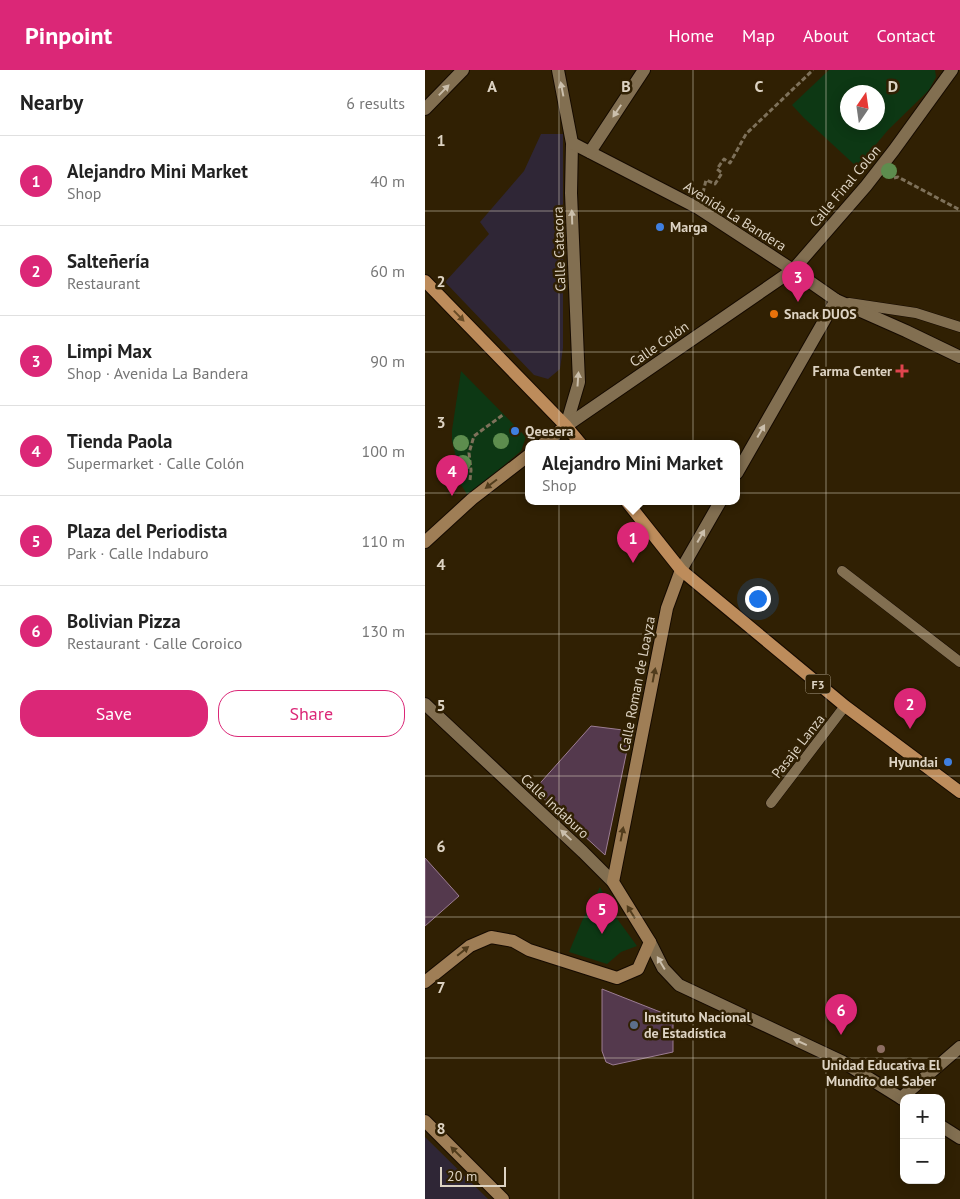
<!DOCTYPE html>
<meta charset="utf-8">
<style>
body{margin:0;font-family:"PT Sans",sans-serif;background:#f6f6f6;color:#222}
.controls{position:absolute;right:15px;bottom:15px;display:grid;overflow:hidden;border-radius:10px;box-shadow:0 2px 12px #0003}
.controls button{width:45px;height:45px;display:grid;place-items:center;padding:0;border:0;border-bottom:1px solid #e0e0e0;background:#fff;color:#222;font:25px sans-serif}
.compass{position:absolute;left:415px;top:15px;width:45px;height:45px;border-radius:50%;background:#fff;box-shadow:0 2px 12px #0003;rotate:13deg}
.scale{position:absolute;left:15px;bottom:12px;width:66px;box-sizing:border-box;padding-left:5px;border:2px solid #ddd3c3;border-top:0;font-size:14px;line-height:18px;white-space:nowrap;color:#ddd3c3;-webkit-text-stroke:4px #302003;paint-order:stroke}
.you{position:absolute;left:332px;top:528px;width:18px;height:18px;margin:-12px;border:4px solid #fff;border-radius:50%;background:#1a73e8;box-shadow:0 0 0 8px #1a73e833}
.badge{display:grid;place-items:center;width:32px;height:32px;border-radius:50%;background:#db2777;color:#fff;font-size:16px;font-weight:700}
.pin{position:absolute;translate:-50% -41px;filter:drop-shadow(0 1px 2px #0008)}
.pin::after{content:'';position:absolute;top:26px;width:18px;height:15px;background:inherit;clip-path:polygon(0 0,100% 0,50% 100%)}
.popup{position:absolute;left:100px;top:370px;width:215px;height:65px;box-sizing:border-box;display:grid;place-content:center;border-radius:10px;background:#fff;filter:drop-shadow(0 1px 4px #0005);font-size:16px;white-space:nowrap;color:#767676}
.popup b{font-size:19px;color:#222}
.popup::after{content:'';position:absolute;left:50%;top:100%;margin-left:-10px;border:10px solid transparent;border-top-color:#fff}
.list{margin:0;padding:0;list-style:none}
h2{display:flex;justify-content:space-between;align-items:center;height:65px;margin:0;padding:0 20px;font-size:21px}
h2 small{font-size:16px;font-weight:400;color:#767676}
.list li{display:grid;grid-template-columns:32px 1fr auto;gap:15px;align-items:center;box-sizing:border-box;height:90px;padding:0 20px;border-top:1px solid #e0e0e0}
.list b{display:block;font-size:19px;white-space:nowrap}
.list p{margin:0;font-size:16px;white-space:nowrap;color:#767676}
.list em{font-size:16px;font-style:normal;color:#767676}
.actions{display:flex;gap:10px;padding:15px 20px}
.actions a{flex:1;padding:11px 0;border:1px solid #db2777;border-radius:20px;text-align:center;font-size:18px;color:#db2777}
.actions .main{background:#db2777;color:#fff}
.map{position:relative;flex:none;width:535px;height:1129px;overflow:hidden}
header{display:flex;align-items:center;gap:30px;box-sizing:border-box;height:70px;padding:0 25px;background:#db2777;color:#fff}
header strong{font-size:24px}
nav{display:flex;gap:28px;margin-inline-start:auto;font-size:18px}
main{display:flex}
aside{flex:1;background:#fff}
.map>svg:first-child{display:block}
.education{fill:#2f2636}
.green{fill:#0d3814;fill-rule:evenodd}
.building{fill:#54394d;stroke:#9c7d94}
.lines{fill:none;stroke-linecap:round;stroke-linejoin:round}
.lane-casing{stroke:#150a00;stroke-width:11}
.street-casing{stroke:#150a00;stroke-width:14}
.secondary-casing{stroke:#150a00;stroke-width:14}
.primary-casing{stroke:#150a00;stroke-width:14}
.path{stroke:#7e715a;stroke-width:3;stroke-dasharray:5 2.5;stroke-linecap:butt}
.lane{stroke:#826f51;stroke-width:10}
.street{stroke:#826f51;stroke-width:12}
.secondary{stroke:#9f7e56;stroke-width:12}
.primary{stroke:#bd8c5b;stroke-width:12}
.tree{fill:#5d8d4e}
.oneway{fill:#cbbfac}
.oneway2{fill:#684b26}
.oneway3{fill:#513c1c}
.grid{fill:none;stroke:#ddd3c3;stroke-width:1;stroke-opacity:0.55}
.shop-dot{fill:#3f7fe0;stroke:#302003;stroke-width:2}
.food-dot{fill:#e8710a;stroke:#302003;stroke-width:2}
.health-dot{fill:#e0444e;stroke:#302003;stroke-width:2}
.service-dot{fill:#5c6f8a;stroke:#302003;stroke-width:2}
.education-dot{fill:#8d6e63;stroke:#302003;stroke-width:2}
.labels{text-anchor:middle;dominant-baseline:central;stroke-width:5;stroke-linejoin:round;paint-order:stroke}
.shield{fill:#302003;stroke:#a99d89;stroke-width:1}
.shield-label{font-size:12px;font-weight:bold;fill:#ddd3c3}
.street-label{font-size:14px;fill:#ddd3c3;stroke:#302003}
.poi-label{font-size:14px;font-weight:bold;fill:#ddd3c3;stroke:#302003;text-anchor:start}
.grid-label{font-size:16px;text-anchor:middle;font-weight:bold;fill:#ddd3c3;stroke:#302003;stroke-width:5;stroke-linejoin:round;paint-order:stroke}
</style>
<header>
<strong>Pinpoint</strong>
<nav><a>Home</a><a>Map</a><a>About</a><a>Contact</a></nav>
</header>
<main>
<aside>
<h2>Nearby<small>6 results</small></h2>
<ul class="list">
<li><span class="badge">1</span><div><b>Alejandro Mini Market</b><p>Shop</p></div><em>40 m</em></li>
<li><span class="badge">2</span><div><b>Salteñería</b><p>Restaurant</p></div><em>60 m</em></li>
<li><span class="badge">3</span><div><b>Limpi Max</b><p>Shop · Avenida La Bandera</p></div><em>90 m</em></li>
<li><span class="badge">4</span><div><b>Tienda Paola</b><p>Supermarket · Calle Colón</p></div><em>100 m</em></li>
<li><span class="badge">5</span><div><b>Plaza del Periodista</b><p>Park · Calle Indaburo</p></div><em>110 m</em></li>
<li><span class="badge">6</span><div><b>Bolivian Pizza</b><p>Restaurant · Calle Coroico</p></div><em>130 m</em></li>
</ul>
<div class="actions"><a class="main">Save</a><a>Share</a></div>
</aside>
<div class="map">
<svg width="535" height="1129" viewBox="0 0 535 1129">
<rect width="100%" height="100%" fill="#302003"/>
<g class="education">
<polygon points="116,64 138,64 138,278 135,299 123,309 109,305 20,212 64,164 55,152 99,101"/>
<polygon points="0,1067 63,1129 0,1129"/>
</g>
<g class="green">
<path d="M404,0H510L511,7L504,20L463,60L432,97L379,48L367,35ZM422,22H452V52H422Z"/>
<polygon points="36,301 101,367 96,381 43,426 35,413 30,383 27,371 27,360"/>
<polygon points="175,817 185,839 212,876 196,882 182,894 144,882 157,851"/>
</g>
<g class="building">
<polygon points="166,656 206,661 180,785 109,720"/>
<polygon points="0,788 34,826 0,856"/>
<polygon points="177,919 248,947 248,982 188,995 181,992 177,981"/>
</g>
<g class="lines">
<defs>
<g id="lane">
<polyline points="424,233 491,243 535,257"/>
<polyline points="417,501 535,592"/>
<polyline points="346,733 420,636"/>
</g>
<g id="street">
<polyline points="133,0 147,73 146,123 154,312 141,356"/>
<polyline points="0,39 38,0"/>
<polyline points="147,73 273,138 368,200 411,230 481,261 535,287"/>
<polyline points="165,82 219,0"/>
<polyline points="141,356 368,200 441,116 469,80 527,0"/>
<polyline points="312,403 411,230"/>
<polyline points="256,500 295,432"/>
<polyline points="0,634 158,782 188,812"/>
<polyline points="225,872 238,898 254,915 418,992 479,1030"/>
<polyline points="476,1028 535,977"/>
<polyline points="516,1056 535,1068"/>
</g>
<g id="secondary">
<polyline points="118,374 141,356"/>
<polyline points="0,472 47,429 104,385"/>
<polyline points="0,912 45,876 66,867 88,871 104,880 192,908 213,899 225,872 188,812 242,538 256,500"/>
<polyline points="0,1051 78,1129"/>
</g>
<g id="primary">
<polyline points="0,211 141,356 156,374"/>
<polyline points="202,432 256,500 420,636 535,722"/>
</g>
</defs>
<use href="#lane" class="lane-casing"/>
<use href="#street" class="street-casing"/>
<use href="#secondary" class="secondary-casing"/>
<use href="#primary" class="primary-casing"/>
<g class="path">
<polyline points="469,108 473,107 535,140"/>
<polyline points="278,123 281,110 290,114 297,103 292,99 299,89 305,93 321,64 388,0"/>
<polyline points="45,410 46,400 44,383 49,366 79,344"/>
</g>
<use href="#lane" class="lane"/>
<use href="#street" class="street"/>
<use href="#secondary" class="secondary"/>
<use href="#primary" class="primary"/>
</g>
<g class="tree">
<circle cx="464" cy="101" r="8"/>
<circle cx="76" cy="371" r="8"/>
<circle cx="36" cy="373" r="8"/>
<circle cx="38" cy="393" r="8"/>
</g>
<defs><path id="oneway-solid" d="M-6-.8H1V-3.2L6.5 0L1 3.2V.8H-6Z" transform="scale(1.25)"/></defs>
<g class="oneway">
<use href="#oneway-solid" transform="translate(137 19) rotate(-101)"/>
<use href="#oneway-solid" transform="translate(19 20) rotate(-46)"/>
<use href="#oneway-solid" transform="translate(192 41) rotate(124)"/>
<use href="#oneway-solid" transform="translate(147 147) rotate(-92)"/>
<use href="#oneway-solid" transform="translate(153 309) rotate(-86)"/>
<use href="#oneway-solid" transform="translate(336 361) rotate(-60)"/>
<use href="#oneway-solid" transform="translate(276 466) rotate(-60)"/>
<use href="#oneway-solid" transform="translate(141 765) rotate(-137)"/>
<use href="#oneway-solid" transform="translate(236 893) rotate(-121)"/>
<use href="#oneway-solid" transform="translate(375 972) rotate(-155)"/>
</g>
<use class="oneway2" href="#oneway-solid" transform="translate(34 246) rotate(46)"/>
<g class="oneway3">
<use href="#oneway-solid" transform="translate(66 414) rotate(143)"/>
<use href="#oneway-solid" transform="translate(229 605) rotate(-79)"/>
<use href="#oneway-solid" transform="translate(197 764) rotate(-79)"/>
<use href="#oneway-solid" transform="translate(206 842) rotate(-122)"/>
<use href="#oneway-solid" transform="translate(38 881) rotate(-39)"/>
<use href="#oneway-solid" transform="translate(31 1082) rotate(-135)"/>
</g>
<path class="grid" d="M134,0V1129M268,0V1129M401,0V1129M0,141H535M0,282H535M0,423H535M0,564H535M0,706H535M0,847H535M0,988H535"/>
<g class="shop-dot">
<circle cx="235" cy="157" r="5"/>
<circle cx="90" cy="361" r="5"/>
<circle cx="523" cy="692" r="5"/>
</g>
<circle class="food-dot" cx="349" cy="244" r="5"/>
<path class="health-dot" d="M474.5 293.5h5v5h5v5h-5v5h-5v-5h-5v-5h5z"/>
<circle class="service-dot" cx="209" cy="955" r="5"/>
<circle class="education-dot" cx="456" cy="979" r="5"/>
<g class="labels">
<rect class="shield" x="380.5" y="604.5" width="25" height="19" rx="4"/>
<g class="shield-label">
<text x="393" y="614">F3</text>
</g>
<g class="street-label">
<text transform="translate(420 116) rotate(-50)">Calle Final Colon</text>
<text transform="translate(310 146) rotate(32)">Avenida La Bandera</text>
<text transform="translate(134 179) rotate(-92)">Calle Catacora</text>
<text transform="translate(234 274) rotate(-35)">Calle Colón</text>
<text transform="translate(212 614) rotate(-79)">Calle Roman de Loayza</text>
<text transform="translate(373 676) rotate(-52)">Pasaje Lanza</text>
<text transform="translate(130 736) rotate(43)">Calle Indaburo</text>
</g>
<g class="poi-label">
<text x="245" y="157">Marga</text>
<text x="359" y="244">Snack DUOS</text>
<text x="467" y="301" text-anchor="end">Farma Center</text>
<text x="100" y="361">Qeesera</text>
<text x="513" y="692" text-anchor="end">Hyundai</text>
<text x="219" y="947">Instituto Nacional<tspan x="219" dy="16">de Estadística</tspan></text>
<text x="456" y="995" text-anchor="middle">Unidad Educativa El<tspan x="456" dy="16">Mundito del Saber</tspan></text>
</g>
</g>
<g class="grid-label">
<text x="67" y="22">A</text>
<text x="201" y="22">B</text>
<text x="334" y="22">C</text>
<text x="468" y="22">D</text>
<text x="16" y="76">1</text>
<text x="16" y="217">2</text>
<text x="16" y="358">3</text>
<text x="16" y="500">4</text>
<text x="16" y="641">5</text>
<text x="16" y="782">6</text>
<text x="16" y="923">7</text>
<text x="16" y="1064">8</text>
</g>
</svg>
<div class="controls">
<button>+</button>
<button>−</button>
</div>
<svg class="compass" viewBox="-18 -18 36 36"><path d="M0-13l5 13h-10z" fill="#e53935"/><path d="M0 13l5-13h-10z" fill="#767676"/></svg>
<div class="scale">20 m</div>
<div class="you"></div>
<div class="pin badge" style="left:208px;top:493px">1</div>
<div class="popup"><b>Alejandro Mini Market</b>Shop</div>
<div class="pin badge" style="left:485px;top:659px">2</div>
<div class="pin badge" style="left:373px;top:232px">3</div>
<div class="pin badge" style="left:27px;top:426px">4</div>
<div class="pin badge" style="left:177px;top:864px">5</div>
<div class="pin badge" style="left:416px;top:965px">6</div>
</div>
</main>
